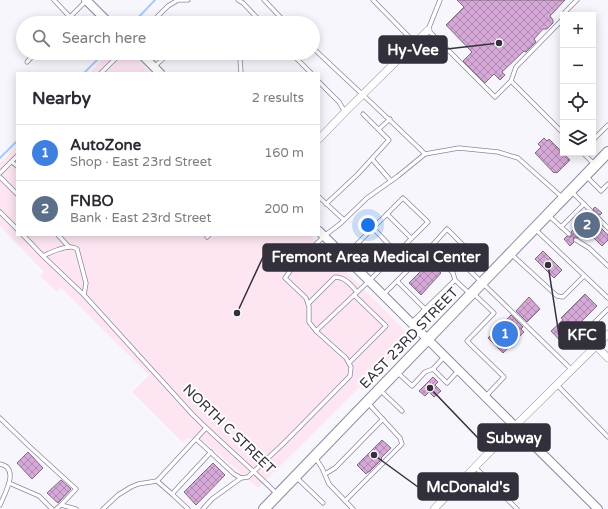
<!DOCTYPE html>
<meta charset="utf-8">
<style>
body{margin:0;font-family:"Varela Round",sans-serif;background:#f7f7f7;color:#2b2b33}
.controls{position:absolute;right:12px;top:12px;display:grid;overflow:hidden;border-radius:0px;box-shadow:0 2px 10px #0003}
.controls button{width:36px;height:36px;display:grid;place-items:center;padding:0;border:0;border-bottom:1px solid #e1e1e2;background:#fff;color:#2b2b33;font:20px sans-serif}
.you{position:absolute;left:368px;top:225px;width:14px;height:14px;margin:-10px;border:3px solid #fff;border-radius:50%;background:#1a73e8;box-shadow:0 0 0 6px #1a73e833}
.badge{display:grid;place-items:center;width:26px;height:26px;border-radius:50%;background:#ea580c;color:#fff;font-size:13px;font-weight:700}
.pin{position:absolute;translate:-50% -50%;border:2px solid #fff;box-shadow:0 1px 4px #0006}
.list{margin:0;padding:0;list-style:none}
h2{display:flex;justify-content:space-between;align-items:center;height:52px;margin:0;padding:0 16px;font-size:17px}
h2 small{font-size:13px;font-weight:400;color:#7c7c81}
.list li{display:grid;grid-template-columns:26px 1fr auto;gap:12px;align-items:center;box-sizing:border-box;height:56px;padding:0 16px;border-top:1px solid #e1e1e2}
.list b{display:block;font-size:15px;white-space:nowrap}
.list p{margin:0;font-size:13px;white-space:nowrap;color:#7c7c81}
.list em{font-size:13px;font-style:normal;color:#7c7c81}
.icon{flex:none;width:22px;height:22px;fill:none;stroke:currentColor;stroke-width:2;stroke-linecap:round;stroke-linejoin:round}
.map{position:relative;flex:none;width:608px;height:509px;overflow:hidden}
.search{position:absolute;background:#fff;box-shadow:0 2px 10px #0003;left:16px;top:16px;width:304px;height:44px;display:flex;align-items:center;gap:10px;box-sizing:border-box;padding:0 14px;border-radius:22px;color:#7c7c81;font-size:15px}
.panel{position:absolute;background:#fff;box-shadow:0 2px 10px #0003;left:16px;top:72px;width:304px;height:164px;border-radius:0px}
.map>svg:first-child{display:block}
.medical{fill:#fde6f2}
.lines{fill:none;stroke-linecap:round;stroke-linejoin:round}
.stream{stroke:#a9caff;stroke-width:2}
.building{fill:url(#building-cross-hatch);stroke:#7f6a7f}
.service-casing{stroke:#8d87a2;stroke-width:5}
.minor-casing{stroke:#8d87a2;stroke-width:8}
.tertiary-casing{stroke:#8d87a2;stroke-width:10}
.primary-casing{stroke:#8d87a2;stroke-width:12}
.service{stroke:#fff;stroke-width:3.5}
.minor{stroke:#fff;stroke-width:7}
.tertiary{stroke:#fff;stroke-width:8}
.primary{stroke:#fff;stroke-width:10}
.labels{text-anchor:middle;dominant-baseline:central;stroke-width:4;stroke-linejoin:round;paint-order:stroke}
.street-label{font-size:14px;fill:#33303c;stroke:#fff}
.leader{fill:none;stroke:#33303c;stroke-width:1.5}
.callout-dot{fill:#33303c;stroke:#fff;stroke-width:1.5}
.callout{fill:#33303c;stroke:#33303c;stroke-width:1.5}
.callout-label{font-size:15px;text-anchor:middle;font-weight:bold;fill:#fff}
</style>
<div class="map">
<svg width="608" height="509" viewBox="0 0 608 509">
<defs>
<pattern id="building-cross-hatch" width="8" height="8" patternUnits="userSpaceOnUse"><rect width="8" height="8" fill="#d6a8d7"/><path d="M0 0l8 8M0 8l8-8" fill="none" stroke="#ae89b0"/></pattern>
</defs>
<rect width="100%" height="100%" fill="#f7f6fc"/>
<g class="medical">
<polygon points="109,53 131,53 151,73 89,73"/>
<polygon points="17,146 17,235 310,235 408,334 406,341 258,488 204,442 187,438 183,443 132,392 149,375 61,288 57,292 40,276 44,272 0,226 0,163"/>
</g>
<g class="lines">
<g class="stream">
<polyline points="133,23 155,0"/>
<polyline points="84,73 104,53"/>
<polyline points="0,158 17,141"/>
</g>
</g>
<g class="building">
<polygon points="457,0 565,0 550,16 553,20 553,23 547,29 543,29 534,39 536,42 526,52 524,51 502,72 505,75 500,80 494,74 485,83 463,61 472,52 446,25 464,7"/>
<polygon points="544,138 547,141 549,139 570,160 557,173 555,172 554,173 535,153 541,147 538,144"/>
<polygon points="595,207 602,213 600,215 597,214 595,214 594,217 595,220 594,221 608,235 608,240 602,246 588,232 582,238 576,237 574,237 573,240 574,242 570,246 564,239 567,236 569,237 571,236 572,234 571,232 574,229 573,229 580,221 579,220 581,218 580,217 585,212 587,214 589,213 591,214 593,214 594,211 593,209"/>
<polygon points="543,251 562,270 554,278 535,259"/>
<polygon points="430,262 441,273 421,295 409,283"/>
<polygon points="585,294 597,306 567,336 573,342 567,348 551,331 563,320 561,318"/>
<polygon points="529,297 540,309 527,322 516,311"/>
<polygon points="511,315 523,327 521,329 524,332 503,353 488,338"/>
<polygon points="433,377 438,382 435,385 441,391 434,397 429,392 425,396 419,391"/>
<polygon points="382,440 391,448 381,458 382,459 369,472 368,472 366,474 357,465"/>
<polygon points="28,452 43,468 32,479 17,463"/>
<polygon points="213,463 225,475 196,505 184,492"/>
<polygon points="61,480 71,489 58,503 47,493"/>
</g>
<g class="lines">
<defs>
<g id="service">
<polyline points="54,0 70,17"/>
<polyline points="238,0 243,3 262,23"/>
<polyline points="264,0 286,23"/>
<polyline points="373,0 415,43"/>
<polyline points="440,0 428,30 495,97 511,81 563,133"/>
<polyline points="564,15 565,12 577,0"/>
<polyline points="64,23 86,1"/>
<polyline points="151,23 168,6 178,0 188,0"/>
<polyline points="236,53 240,59 241,73"/>
<polyline points="291,53 311,73"/>
<polyline points="27,62 35,53"/>
<polyline points="154,67 166,56 171,53"/>
<polyline points="101,73 121,53"/>
<polyline points="511,81 516,67 563,19"/>
<polyline points="319,82 339,102 345,112"/>
<polyline points="379,129 390,119"/>
<polyline points="593,140 608,125"/>
<polyline points="583,153 594,164"/>
<polyline points="425,154 459,148 498,152 518,158 563,198"/>
<polyline points="372,159 391,181"/>
<polyline points="12,162 17,166"/>
<polyline points="0,173 17,156"/>
<polyline points="586,176 601,191 608,184"/>
<polyline points="0,177 17,194"/>
<polyline points="572,192 591,211"/>
<polyline points="319,197 344,220"/>
<polyline points="326,204 358,174 389,140 363,114"/>
<polyline points="0,212 17,229"/>
<polyline points="387,214 411,238"/>
<polyline points="548,215 569,234"/>
<polyline points="597,217 608,228"/>
<polyline points="561,227 584,204"/>
<polyline points="373,228 397,253"/>
<polyline points="535,229 608,298"/>
<path d="M23,235L43,256L84,295L192,414C219,441 249,466 277,494"/>
<polyline points="58,235 69,247"/>
<polyline points="207,237 209,235"/>
<polyline points="576,240 589,248 608,266"/>
<path d="M429,249L447,229L471,253C473,260 468,265 470,271L572,370"/>
<polyline points="511,254 557,296 563,297 584,276"/>
<path d="M43,256C49,253 65,246 71,247C74,247 75,248 77,249L86,283L84,295"/>
<polyline points="397,281 425,309"/>
<polyline points="473,293 494,313 467,341 504,377 486,396"/>
<polyline points="384,294 429,249 453,273 455,280 470,294"/>
<path d="M308,304L335,277C345,277 351,285 357,292"/>
<polyline points="412,322 455,280"/>
<polyline points="316,331 369,281 428,222 403,198 345,256"/>
<polyline points="595,347 583,334 608,309"/>
<polyline points="349,363 386,326 354,295"/>
<polyline points="433,369 447,383 459,370"/>
<polyline points="397,372 412,386 425,372 433,369 445,356"/>
<polyline points="557,385 608,437"/>
<polyline points="380,390 402,411"/>
<polyline points="0,418 29,446 76,489 61,505 76,509"/>
<path d="M196,439L234,474L241,478L248,477L285,442L350,376L351,367L346,358L316,331L309,322V306L306,298L285,278L290,271L324,236L340,224L367,198L398,176L425,154C388,118 350,83 313,48"/>
<polyline points="315,457 322,468 329,484 353,509"/>
<path d="M0,464C20,468 5,493 0,505"/>
<polyline points="475,467 517,509"/>
<polyline points="325,474 335,468 383,419"/>
<polyline points="296,477 323,503"/>
<polyline points="157,481 172,494 211,452"/>
<polyline points="9,483 39,496 52,509"/>
<polyline points="172,494 188,509"/>
<polyline points="345,501 402,444 400,438 368,403"/>
<polyline points="56,509 61,505"/>
<polyline points="103,509 118,495 131,487 138,484 157,481 206,428"/>
<polyline points="203,509 212,499 241,478"/>
</g>
<g id="minor">
<polyline points="319,139 345,112 428,30"/>
<polyline points="596,346 608,358"/>
<polyline points="434,509 515,426 608,334"/>
</g>
<g id="tertiary">
<polyline points="86,0 109,23"/>
<polyline points="140,53 160,73"/>
<polyline points="319,231 598,509"/>
</g>
<polyline id="primary" points="264,509 608,152"/>
</defs>
<use href="#service" class="service-casing"/>
<use href="#minor" class="minor-casing"/>
<use href="#tertiary" class="tertiary-casing"/>
<use href="#primary" class="primary-casing"/>
<use href="#service" class="service"/>
<use href="#minor" class="minor"/>
<use href="#tertiary" class="tertiary"/>
<use href="#primary" class="primary"/>
</g>
<g class="labels">
<g class="street-label">
<text transform="translate(409 338) rotate(-46)">EAST 23RD STREET</text>
<text transform="translate(229 429) rotate(44)">NORTH C STREET</text>
</g>
</g>
<path class="leader" d="M499 43L447 49M237 313L263 257M548 265L559 335M430 388L478 438M374 455L418 487"/>
<g class="callout-dot">
<circle cx="499" cy="43" r="4"/>
<circle cx="237" cy="313" r="4"/>
<circle cx="548" cy="265" r="4"/>
<circle cx="430" cy="388" r="4"/>
<circle cx="374" cy="455" r="4"/>
</g>
<g class="callout">
<rect x="379" y="36" width="68" height="27" rx="4"/>
<rect x="263" y="244" width="225" height="27" rx="4"/>
<rect x="559" y="322" width="46" height="27" rx="4"/>
<rect x="478" y="424" width="72" height="27" rx="4"/>
<rect x="418" y="473" width="100" height="27" rx="4"/>
</g>
<g class="callout-label">
<text x="413" y="55">Hy-Vee</text>
<text x="376" y="262">Fremont Area Medical Center</text>
<text x="582" y="340">KFC</text>
<text x="514" y="443">Subway</text>
<text x="468" y="492">McDonald's</text>
</g>
</svg>
<div class="controls">
<button>+</button>
<button>−</button>
<button><svg class="icon" aria-label="locate" viewBox="0 0 24 24"><circle cx="12" cy="12" r="6"/><path d="M12 2v4M12 18v4M2 12h4M18 12h4"/></svg></button>
<button><svg class="icon" aria-label="layers" viewBox="0 0 24 24"><path d="M12 4l9 5-9 5-9-5zM3 14l9 5 9-5"/></svg></button>
</div>
<div class="you"></div>
<div class="pin badge" style="left:505px;top:334px;background:#3f7fe0">1</div>
<div class="pin badge" style="left:587px;top:225px;background:#5c6f8a">2</div>
<div class="search"><svg class="icon" aria-label="search" viewBox="0 0 24 24"><circle cx="10" cy="10" r="6"/><path d="M15 15l6 6"/></svg>Search here</div>
<section class="panel">
<h2>Nearby<small>2 results</small></h2>
<ul class="list">
<li><span class="badge" style="background:#3f7fe0">1</span><div><b>AutoZone</b><p>Shop · East 23rd Street</p></div><em>160 m</em></li>
<li><span class="badge" style="background:#5c6f8a">2</span><div><b>FNBO</b><p>Bank · East 23rd Street</p></div><em>200 m</em></li>
</ul>
</section>
</div>
